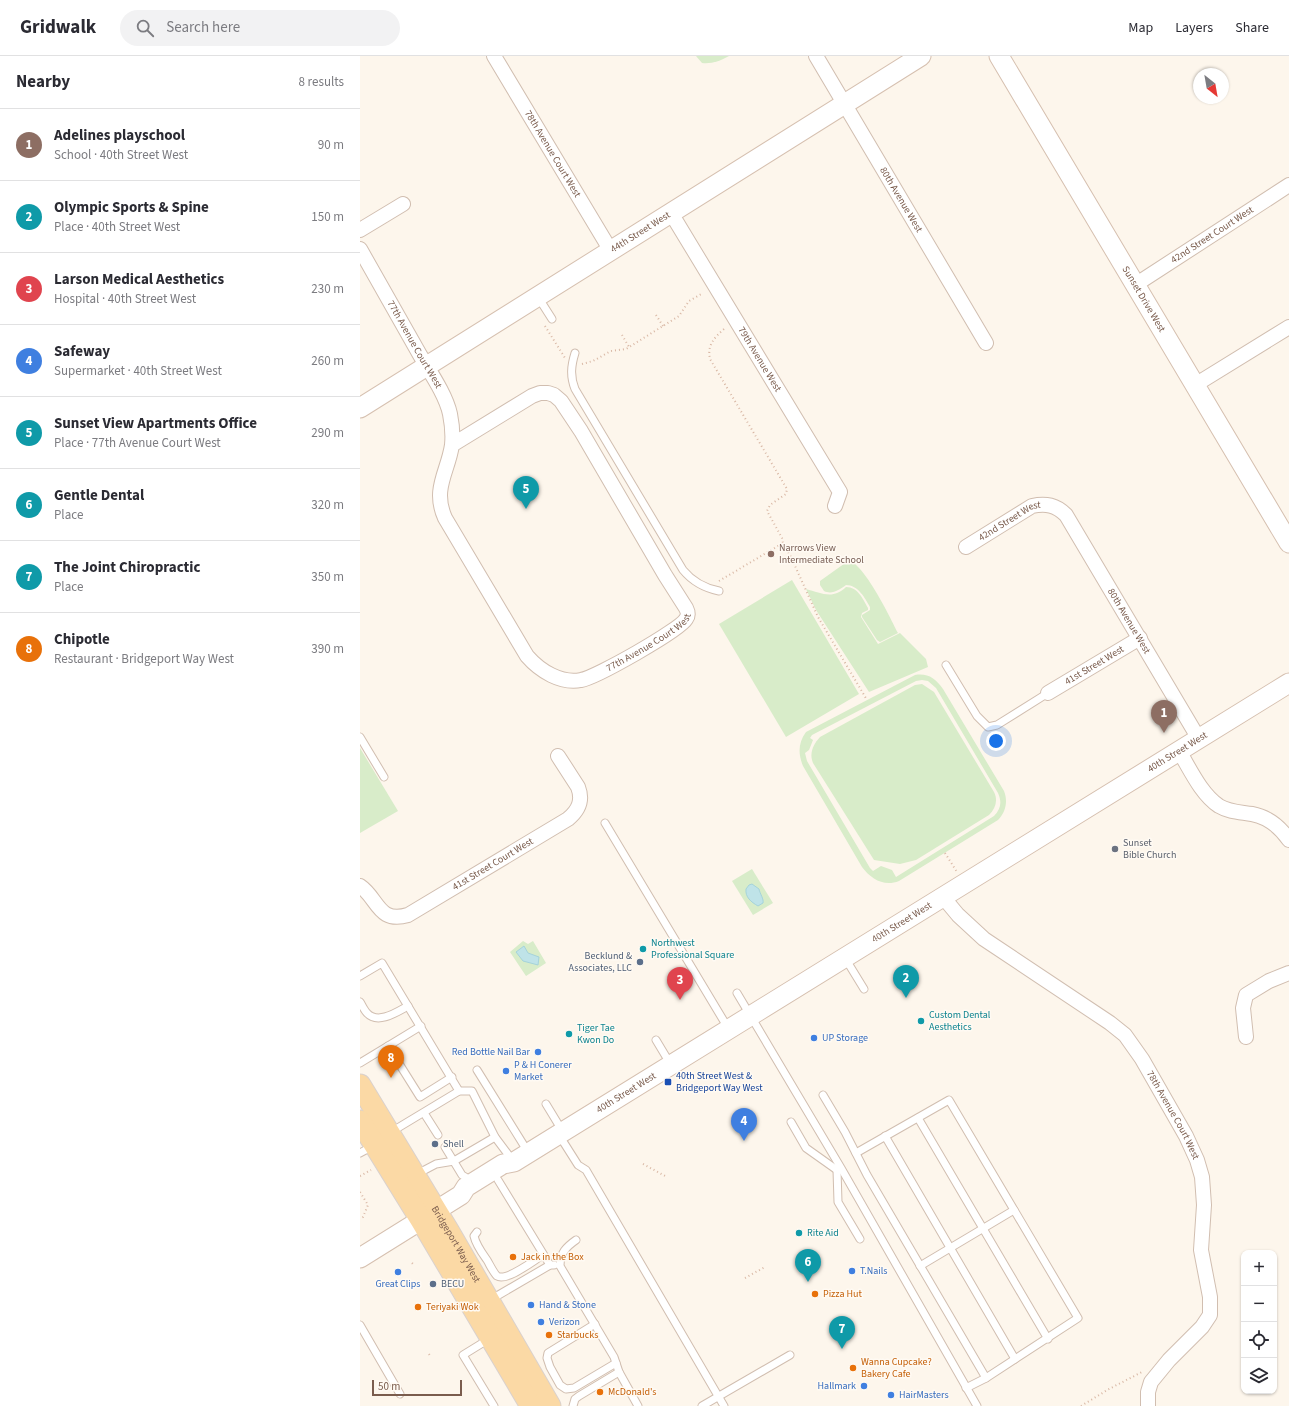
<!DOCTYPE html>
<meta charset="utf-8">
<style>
body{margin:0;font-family:"Source Sans 3",sans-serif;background:#f2f2f3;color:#2b2b33}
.controls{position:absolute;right:12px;bottom:12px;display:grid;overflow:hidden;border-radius:8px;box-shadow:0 1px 3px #0004}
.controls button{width:36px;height:36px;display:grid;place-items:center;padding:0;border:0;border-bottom:1px solid #e1e1e2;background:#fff;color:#2b2b33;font:20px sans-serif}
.compass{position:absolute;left:833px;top:12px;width:36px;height:36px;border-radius:50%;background:#fff;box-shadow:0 1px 3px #0004;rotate:149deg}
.scale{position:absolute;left:12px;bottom:10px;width:90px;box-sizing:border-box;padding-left:4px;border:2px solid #7a5c4d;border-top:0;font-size:11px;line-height:14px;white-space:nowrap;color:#7a5c4d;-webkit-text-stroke:3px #fffaf3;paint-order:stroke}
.you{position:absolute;left:636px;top:685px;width:14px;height:14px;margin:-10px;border:3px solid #fff;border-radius:50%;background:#1a73e8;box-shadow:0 0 0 6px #1a73e833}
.badge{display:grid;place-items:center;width:26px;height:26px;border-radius:50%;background:#e76f51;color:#fff;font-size:13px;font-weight:700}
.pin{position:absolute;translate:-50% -33px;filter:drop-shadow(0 1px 2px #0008)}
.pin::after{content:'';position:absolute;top:21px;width:14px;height:12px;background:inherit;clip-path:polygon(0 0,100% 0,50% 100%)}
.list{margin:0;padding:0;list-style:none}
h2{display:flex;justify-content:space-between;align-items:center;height:52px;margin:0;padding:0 16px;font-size:17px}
h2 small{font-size:13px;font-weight:400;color:#7c7c81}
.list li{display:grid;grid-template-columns:26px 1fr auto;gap:12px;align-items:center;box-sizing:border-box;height:72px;padding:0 16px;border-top:1px solid #e1e1e2}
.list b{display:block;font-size:15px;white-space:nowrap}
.list p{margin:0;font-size:13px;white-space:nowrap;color:#7c7c81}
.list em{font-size:13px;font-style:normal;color:#7c7c81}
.icon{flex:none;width:22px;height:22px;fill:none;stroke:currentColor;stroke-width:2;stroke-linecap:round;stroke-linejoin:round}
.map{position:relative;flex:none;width:929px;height:1350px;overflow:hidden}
header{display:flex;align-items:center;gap:24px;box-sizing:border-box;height:56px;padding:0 20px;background:#fff;border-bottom:1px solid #e1e1e2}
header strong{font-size:19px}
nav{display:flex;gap:22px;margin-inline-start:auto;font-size:14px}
.search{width:280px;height:36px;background:#f2f2f3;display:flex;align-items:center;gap:10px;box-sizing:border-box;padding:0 14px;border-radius:22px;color:#7c7c81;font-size:15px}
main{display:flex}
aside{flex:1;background:#fff}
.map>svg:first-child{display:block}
.green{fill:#d8ecc9;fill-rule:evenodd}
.water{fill:#bfe3e8;stroke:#a5d3da}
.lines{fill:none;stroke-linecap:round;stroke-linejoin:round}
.lane-casing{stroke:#d1beb0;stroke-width:9}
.street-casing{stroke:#d1beb0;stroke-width:16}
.secondary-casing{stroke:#d6c0b0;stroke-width:21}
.primary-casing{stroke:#dad1cd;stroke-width:23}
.path{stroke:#d9b8a5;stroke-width:2;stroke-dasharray:1 3;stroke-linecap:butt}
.lane{stroke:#fff;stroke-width:7}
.street{stroke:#fff;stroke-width:14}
.secondary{stroke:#fff;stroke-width:19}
.primary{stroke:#fbd9a5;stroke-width:21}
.education-dot{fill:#8d6e63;stroke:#fffaf3;stroke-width:1.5}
.worship-dot{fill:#6b7280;stroke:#fffaf3;stroke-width:1.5}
.culture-dot{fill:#0f9aa8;stroke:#fffaf3;stroke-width:1.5}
.service-dot{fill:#5c6f8a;stroke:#fffaf3;stroke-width:1.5}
.shop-dot{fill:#3f7fe0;stroke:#fffaf3;stroke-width:1.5}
.transit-dot{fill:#1a4fb4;stroke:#fffaf3;stroke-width:1.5}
.food-dot{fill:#e8710a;stroke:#fffaf3;stroke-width:1.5}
.labels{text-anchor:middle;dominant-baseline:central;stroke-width:3;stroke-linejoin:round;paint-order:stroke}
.street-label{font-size:10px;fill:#7a5c4d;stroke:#fffaf3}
.education-label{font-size:10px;fill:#785e54;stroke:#fffaf3;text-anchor:start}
.worship-label{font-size:10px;fill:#5b616d;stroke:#fffaf3;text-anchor:start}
.culture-label{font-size:10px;fill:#0d838f;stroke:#fffaf3;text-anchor:start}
.service-label{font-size:10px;fill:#4e5e75;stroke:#fffaf3;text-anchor:start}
.shop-label{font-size:10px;fill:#366cbe;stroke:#fffaf3;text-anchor:start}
.transit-label{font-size:10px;fill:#164399;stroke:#fffaf3;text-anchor:start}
.food-label{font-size:10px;fill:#c56008;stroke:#fffaf3;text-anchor:start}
</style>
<header>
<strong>Gridwalk</strong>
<div class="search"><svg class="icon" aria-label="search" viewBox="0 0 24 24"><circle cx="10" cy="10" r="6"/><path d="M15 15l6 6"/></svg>Search here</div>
<nav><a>Map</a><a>Layers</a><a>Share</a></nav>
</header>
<main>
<aside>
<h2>Nearby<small>8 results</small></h2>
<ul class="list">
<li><span class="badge" style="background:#8d6e63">1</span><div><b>Adelines playschool</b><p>School · 40th Street West</p></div><em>90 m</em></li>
<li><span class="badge" style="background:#0f9aa8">2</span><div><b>Olympic Sports &amp; Spine</b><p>Place · 40th Street West</p></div><em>150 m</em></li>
<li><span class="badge" style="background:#e0444e">3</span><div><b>Larson Medical Aesthetics</b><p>Hospital · 40th Street West</p></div><em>230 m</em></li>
<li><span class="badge" style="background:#3f7fe0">4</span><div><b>Safeway</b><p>Supermarket · 40th Street West</p></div><em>260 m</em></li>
<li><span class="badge" style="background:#0f9aa8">5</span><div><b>Sunset View Apartments Office</b><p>Place · 77th Avenue Court West</p></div><em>290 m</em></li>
<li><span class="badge" style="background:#0f9aa8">6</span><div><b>Gentle Dental</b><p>Place</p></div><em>320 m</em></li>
<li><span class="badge" style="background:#0f9aa8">7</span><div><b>The Joint Chiropractic</b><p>Place</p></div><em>350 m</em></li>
<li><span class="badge" style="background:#e8710a">8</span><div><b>Chipotle</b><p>Restaurant · Bridgeport Way West</p></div><em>390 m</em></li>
</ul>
</aside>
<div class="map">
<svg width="929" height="1350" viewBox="0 0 929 1350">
<rect width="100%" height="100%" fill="#fdf6ec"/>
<g class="green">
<path d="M336,0H369C360,5 352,8 342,7Z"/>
<path d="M488,505C503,505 531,563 538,577L520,586L517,584L502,561V559L510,554V551C505,542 498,529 486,529C479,534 472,539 464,535L460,529V525Z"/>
<polygon points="432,524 499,638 426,681 359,568"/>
<path d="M486,531C498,531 503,543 508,552V554L502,557L501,561L518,588L540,577L566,603L568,611L509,636L456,554L446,533C461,537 473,544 486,531Z"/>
<path d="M555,619C568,617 575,622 583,633L644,735C648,745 646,756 638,764L539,825C524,831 511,823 502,811L443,710C438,698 438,687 446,676ZM562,624L568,625L576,632L638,737C642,746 641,753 634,760L536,821L532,814L521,810L513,815L510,812L447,705L445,697L449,694L453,684L450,682L452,679L556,625Z"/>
<path d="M562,628L574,636L634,736C638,744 636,752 629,759L556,804L540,808L514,804L453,707C449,697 453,689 460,681L555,629Z"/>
<polygon points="0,692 38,755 0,777"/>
<polygon points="392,813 413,847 393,859 372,825"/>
<polygon points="163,885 168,888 173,885 186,907 166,920 150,896"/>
</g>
<g class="water">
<path d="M392,828L399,833C400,838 404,843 403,847L398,850C391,846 385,841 386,833L389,829Z"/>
<polygon points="164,890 168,897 179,901 178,909 163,905 156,896"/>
</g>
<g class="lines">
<defs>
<g id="lane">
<polyline points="178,241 192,263"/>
<path d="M215,297C211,310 210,320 215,333L323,514C332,525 344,532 359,535"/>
<polyline points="586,609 617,660 628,671 637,669 688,637"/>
<polyline points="0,681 24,721"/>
<polyline points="245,767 368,972"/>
<polyline points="485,902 504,933"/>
<polyline points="0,920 22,907 99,1035"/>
<polyline points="377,937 481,1112 617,1350"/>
<path d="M0,946C2,949 4,954 7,957C18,969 37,956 48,950"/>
<polyline points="296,984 311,1009"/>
<polyline points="28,990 60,1041 92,1021"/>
<polyline points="0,1007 61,970"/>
<polyline points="117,1014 168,1096"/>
<polyline points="463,1039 485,1076 507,1119 626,1322 606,1332"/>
<polyline points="186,1048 203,1076"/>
<polyline points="64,1057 78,1079"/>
<polyline points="558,1062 688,1283"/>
<polyline points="431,1066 446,1092 477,1114"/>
<polyline points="31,1076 99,1035 112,1035 135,1081 153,1105"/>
<polyline points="199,1079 218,1109 226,1114 364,1350"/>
<polyline points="525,1080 655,1303"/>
<polyline points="85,1091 102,1119 112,1125"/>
<polyline points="0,1097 13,1090"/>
<polyline points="496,1097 589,1044 718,1262 626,1322"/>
<polyline points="477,1114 478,1146 500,1183"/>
<polyline points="57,1118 76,1108 94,1105 135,1081"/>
<polyline points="138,1124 190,1209"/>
<path d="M117,1176L114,1180C116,1189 122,1197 127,1204C130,1209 133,1216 137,1220C147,1226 174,1204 183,1199"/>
<path d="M216,1184C206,1191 200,1197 200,1210L254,1301L259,1316L278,1350"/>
<polyline points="560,1210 654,1154"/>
<polyline points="130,1244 190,1209 194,1209"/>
<polyline points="235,1268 188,1297 187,1302 190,1311 200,1329 206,1333 214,1332 256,1307"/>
<polyline points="0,1269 40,1338"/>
<polyline points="129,1283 103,1299 134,1350"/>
<polyline points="213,1350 215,1343 219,1340 259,1316"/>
<polyline points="342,1350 430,1299"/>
</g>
<g id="street">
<path id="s1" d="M134,0L251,195"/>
<path id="s2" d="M456,0L626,287"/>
<path id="s3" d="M311,157L480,436L475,450"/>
<polyline points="0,174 43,148"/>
<path id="s4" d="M0,193C20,228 40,263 60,299C70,316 86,339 90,358C92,368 93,379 92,389C88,416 72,433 85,462L167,600C180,615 201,628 221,624C235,622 320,574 326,563C329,559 328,556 326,552L305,519L221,375L201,345L194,339L188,337H180L172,340L92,389"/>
<path id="s5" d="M775,229L929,129"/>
<polyline points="835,329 929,271"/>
<path id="s6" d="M606,491L672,450C686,447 696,449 706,459L839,683"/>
<path id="s7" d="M688,637L780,582"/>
<path d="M819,695C830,713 841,738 859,750C869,756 880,756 892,758C908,761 920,771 929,784"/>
<path id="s8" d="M0,830C18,842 18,868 48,859L208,763C219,754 223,744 218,731L198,700"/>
<path id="s9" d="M583,841L598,859L624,883L750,967L765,979L782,1003L826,1080L837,1104L842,1121L844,1149L841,1194L850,1241V1259L842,1271L809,1304L791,1326L788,1336V1350"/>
<polyline points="886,981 883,952 886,939 909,925 929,917"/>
</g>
<g id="secondary">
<path id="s10" d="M639,0L929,487"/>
<path id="s11" d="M0,352L561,0"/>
<path id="s12" d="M0,1202L101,1139L106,1131L143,1108L154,1106L929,627"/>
</g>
<g id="primary">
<path id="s13" d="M0,1029L89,1176L190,1350"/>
<polyline points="0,1065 61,1164 171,1350"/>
</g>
</defs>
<use href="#lane" class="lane-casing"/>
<use href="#street" class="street-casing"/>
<use href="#secondary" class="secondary-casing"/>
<use href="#primary" class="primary-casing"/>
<g class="path">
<polyline points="296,259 303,270"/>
<polyline points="185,270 205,302"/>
<path d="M364,273C354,282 347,289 350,303L427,433L426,438L410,449L407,455L422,482L423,487L431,501L458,561L507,644"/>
<polyline points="262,279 269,291"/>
<polyline points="222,308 233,305 251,295 266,293 319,260 329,245 343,237"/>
<polyline points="359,525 423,487"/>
<polyline points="585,797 597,816"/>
<polyline points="283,1108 307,1121"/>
<polyline points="0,1120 11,1114"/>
<polyline points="0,1136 8,1149 3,1161 0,1163"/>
<polyline points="52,1207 54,1209"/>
<polyline points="385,1222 405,1211"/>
<polyline points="69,1298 71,1301"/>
<polyline points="721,1350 749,1333 782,1316"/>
</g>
<use href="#lane" class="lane"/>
<use href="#street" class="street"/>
<use href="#secondary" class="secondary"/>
<use href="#primary" class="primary"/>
</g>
<circle class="education-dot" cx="411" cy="498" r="4"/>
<circle class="worship-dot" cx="755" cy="793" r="4"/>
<g class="culture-dot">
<circle cx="283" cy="893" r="4"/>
<circle cx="561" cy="965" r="4"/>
<circle cx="209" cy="978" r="4"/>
<circle cx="439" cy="1177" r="4"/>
</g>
<g class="service-dot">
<circle cx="280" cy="906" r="4"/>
<circle cx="75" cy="1088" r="4"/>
<circle cx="73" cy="1228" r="4"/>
</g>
<g class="shop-dot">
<circle cx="454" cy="982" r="4"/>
<circle cx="178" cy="996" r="4"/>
<circle cx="146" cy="1015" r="4"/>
<circle cx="492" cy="1215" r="4"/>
<circle cx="38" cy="1216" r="4"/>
<circle cx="171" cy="1249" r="4"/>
<circle cx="181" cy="1266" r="4"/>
<circle cx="504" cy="1330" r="4"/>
<circle cx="531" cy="1339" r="4"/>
</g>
<rect class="transit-dot" x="304" y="1022" width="8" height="8" rx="2"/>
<g class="food-dot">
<circle cx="153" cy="1201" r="4"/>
<circle cx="455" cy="1238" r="4"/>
<circle cx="58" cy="1251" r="4"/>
<circle cx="189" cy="1279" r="4"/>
<circle cx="493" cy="1312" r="4"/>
<circle cx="240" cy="1336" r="4"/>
</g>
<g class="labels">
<g class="street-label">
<text stroke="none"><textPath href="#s1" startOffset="114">78th Avenue Court West</textPath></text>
<text stroke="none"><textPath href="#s2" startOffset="167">80th Avenue West</textPath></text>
<text stroke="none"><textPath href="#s11" startOffset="331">44th Street West</textPath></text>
<text stroke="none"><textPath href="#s5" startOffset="92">42nd Street Court West</textPath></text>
<text stroke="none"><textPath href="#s10" startOffset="283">Sunset Drive West</textPath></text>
<text stroke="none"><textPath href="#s4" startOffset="110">77th Avenue Court West</textPath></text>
<text stroke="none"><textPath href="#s3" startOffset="171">79th Avenue West</textPath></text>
<text stroke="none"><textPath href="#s6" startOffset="51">42nd Street West</textPath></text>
<text stroke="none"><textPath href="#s6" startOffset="238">80th Avenue West</textPath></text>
<text stroke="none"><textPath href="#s4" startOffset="595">77th Avenue Court West</textPath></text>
<text stroke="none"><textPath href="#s7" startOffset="54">41st Street West</textPath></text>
<text stroke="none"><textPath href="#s12" startOffset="963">40th Street West</textPath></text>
<text stroke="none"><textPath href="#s8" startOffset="160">41st Street Court West</textPath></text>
<text stroke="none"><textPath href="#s12" startOffset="639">40th Street West</textPath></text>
<text stroke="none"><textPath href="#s12" startOffset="315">40th Street West</textPath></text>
<text stroke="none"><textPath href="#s9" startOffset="323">78th Avenue Court West</textPath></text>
<text stroke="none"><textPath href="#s13" startOffset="186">Bridgeport Way West</textPath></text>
</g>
<g class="education-label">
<text x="419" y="492">Narrows View<tspan x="419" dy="12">Intermediate School</tspan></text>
</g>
<g class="worship-label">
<text x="763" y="787">Sunset<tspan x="763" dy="12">Bible Church</tspan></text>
</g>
<g class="culture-label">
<text x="291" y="887">Northwest<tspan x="291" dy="12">Professional Square</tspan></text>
<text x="569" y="959">Custom Dental<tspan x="569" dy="12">Aesthetics</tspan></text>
<text x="217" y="972">Tiger Tae<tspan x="217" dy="12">Kwon Do</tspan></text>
<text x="447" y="1177">Rite Aid</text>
</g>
<g class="service-label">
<text x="272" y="900" text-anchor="end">Becklund &amp;<tspan x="272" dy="12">Associates, LLC</tspan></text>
<text x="83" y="1088">Shell</text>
<text x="81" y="1228">BECU</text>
</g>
<g class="shop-label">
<text x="462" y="982">UP Storage</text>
<text x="170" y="996" text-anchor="end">Red Bottle Nail Bar</text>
<text x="154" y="1009">P &amp; H Conerer<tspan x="154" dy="12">Market</tspan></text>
<text x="500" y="1215">T.Nails</text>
<text x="38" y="1228" text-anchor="middle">Great Clips</text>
<text x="179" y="1249">Hand &amp; Stone</text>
<text x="189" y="1266">Verizon</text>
<text x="496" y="1330" text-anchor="end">Hallmark</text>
<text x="539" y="1339">HairMasters</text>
</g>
<g class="transit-label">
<text x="316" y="1020">40th Street West &amp;<tspan x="316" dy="12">Bridgeport Way West</tspan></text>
</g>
<g class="food-label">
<text x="161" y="1201">Jack in the Box</text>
<text x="463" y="1238">Pizza Hut</text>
<text x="66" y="1251">Teriyaki Wok</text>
<text x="197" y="1279">Starbucks</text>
<text x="501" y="1306">Wanna Cupcake?<tspan x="501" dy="12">Bakery Cafe</tspan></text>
<text x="248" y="1336">McDonald's</text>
</g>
</g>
</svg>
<div class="controls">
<button>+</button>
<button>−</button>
<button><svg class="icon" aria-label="locate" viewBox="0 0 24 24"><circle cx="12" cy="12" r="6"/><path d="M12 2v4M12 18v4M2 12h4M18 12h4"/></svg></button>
<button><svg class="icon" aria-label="layers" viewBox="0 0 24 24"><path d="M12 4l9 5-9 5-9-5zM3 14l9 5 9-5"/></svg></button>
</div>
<svg class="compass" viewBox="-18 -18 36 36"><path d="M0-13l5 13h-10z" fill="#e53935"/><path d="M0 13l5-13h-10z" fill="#7c7c81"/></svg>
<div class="scale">50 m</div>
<div class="you"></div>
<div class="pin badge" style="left:804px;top:677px;background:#8d6e63">1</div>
<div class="pin badge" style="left:546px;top:942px;background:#0f9aa8">2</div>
<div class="pin badge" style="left:320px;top:944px;background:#e0444e">3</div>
<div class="pin badge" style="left:384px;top:1085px;background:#3f7fe0">4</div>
<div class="pin badge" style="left:166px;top:453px;background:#0f9aa8">5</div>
<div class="pin badge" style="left:448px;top:1226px;background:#0f9aa8">6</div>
<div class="pin badge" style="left:482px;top:1293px;background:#0f9aa8">7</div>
<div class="pin badge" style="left:31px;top:1022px;background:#e8710a">8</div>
</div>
</main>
